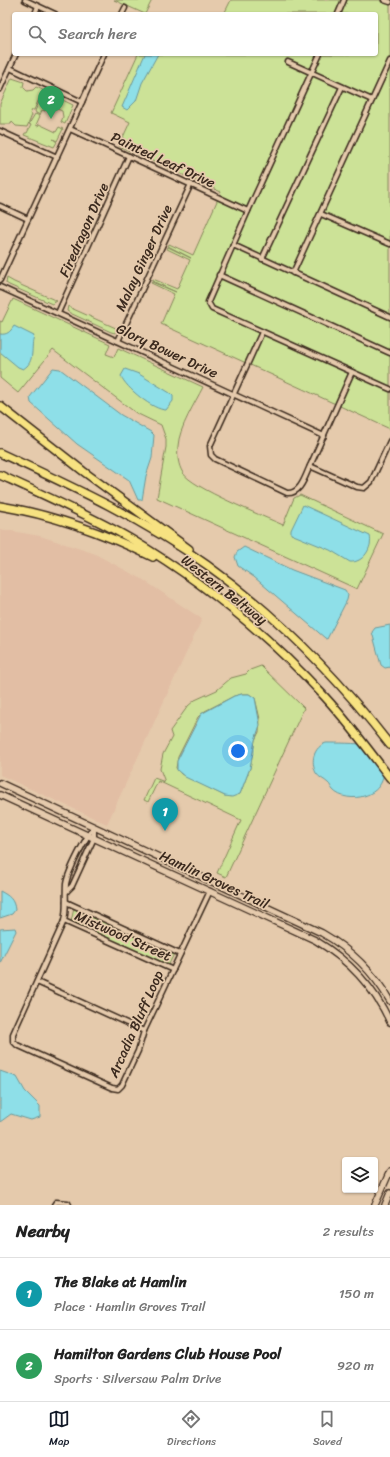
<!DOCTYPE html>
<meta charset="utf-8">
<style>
body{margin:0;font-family:Sriracha,sans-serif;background:#f2f2f2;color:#222}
.controls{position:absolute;right:12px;bottom:12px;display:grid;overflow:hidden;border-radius:4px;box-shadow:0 1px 3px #0004}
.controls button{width:36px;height:36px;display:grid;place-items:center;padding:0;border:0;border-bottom:1px solid #e0e0e0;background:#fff;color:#222;font:20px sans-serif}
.you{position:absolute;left:238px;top:751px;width:14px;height:14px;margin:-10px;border:3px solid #fff;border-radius:50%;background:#1a73e8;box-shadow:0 0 0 6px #1a73e833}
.badge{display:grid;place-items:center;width:26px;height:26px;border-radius:50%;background:#111827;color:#fff;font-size:13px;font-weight:700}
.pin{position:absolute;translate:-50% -33px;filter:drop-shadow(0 1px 2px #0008)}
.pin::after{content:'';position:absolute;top:21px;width:14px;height:12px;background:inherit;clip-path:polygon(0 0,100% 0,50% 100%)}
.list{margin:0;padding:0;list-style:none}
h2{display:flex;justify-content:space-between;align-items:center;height:52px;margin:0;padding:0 16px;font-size:17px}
h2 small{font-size:13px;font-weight:400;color:#767676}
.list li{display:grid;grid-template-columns:26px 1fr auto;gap:12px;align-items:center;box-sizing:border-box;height:72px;padding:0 16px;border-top:1px solid #e0e0e0}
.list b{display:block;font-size:15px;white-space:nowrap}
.list p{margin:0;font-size:13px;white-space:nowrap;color:#767676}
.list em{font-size:13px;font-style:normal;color:#767676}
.icon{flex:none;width:22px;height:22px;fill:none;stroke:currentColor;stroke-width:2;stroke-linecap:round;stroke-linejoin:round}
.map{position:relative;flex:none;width:390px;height:1205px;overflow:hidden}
.search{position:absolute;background:#fff;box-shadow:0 1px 3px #0004;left:12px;right:12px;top:12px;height:44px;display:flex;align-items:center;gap:10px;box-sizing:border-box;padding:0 14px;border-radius:4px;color:#767676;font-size:15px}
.sheet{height:196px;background:#fff}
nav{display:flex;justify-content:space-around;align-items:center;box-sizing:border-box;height:56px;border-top:1px solid #e0e0e0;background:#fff;font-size:11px;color:#767676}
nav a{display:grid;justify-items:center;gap:2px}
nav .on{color:#111827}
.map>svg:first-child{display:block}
.built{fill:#e2bea4}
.green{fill:#cce297;stroke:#84865a;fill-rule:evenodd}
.water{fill:#8edfe8;stroke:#6d9797}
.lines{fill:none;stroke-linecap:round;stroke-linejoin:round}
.street-casing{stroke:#3b2a1e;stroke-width:7}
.secondary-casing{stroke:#3b2a1e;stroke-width:8}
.highway-casing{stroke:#3b2a1e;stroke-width:10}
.street{stroke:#e5caac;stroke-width:4}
.secondary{stroke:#e5caac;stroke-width:5.5}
.highway{stroke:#f7e281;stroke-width:7}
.labels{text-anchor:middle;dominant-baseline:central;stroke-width:3.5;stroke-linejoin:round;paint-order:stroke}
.street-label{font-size:14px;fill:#3b2a1e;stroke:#e5caac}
</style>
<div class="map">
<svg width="390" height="1205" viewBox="0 0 390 1205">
<rect width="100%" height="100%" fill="#e5caac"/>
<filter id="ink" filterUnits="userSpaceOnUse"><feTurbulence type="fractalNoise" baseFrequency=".025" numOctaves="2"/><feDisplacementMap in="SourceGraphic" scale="8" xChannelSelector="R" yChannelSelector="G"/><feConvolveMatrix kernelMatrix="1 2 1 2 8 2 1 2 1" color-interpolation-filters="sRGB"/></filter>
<g filter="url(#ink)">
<polygon class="built" points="0,529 40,536 93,553 142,579 202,619 107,824 0,775"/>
<g class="green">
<polygon points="114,0 152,0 145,14"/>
<polygon points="231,0 390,0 390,429 161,324 174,294 151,283 152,282 176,292 152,281 153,279 177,289 190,260 167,249 168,247 191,258 168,246 169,244 193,255 221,192 119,146 130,122 111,113 138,54 376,54 376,14 224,14"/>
<polygon points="12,78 24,82 23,87 27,91 33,90 36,87 43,90 34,110 32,110 30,114 32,115 27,127 16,126 12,122 11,124 0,124 0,104"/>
<polygon points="44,91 73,105 65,124 61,122 63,117 62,111 48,105 45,111 42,110 40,115 36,113 35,111"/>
<polygon points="35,114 40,116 36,125 38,126 39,124 56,132 59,127 63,129 57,141 53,139 57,142 54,147 24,135 25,133 27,133 31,125 29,124"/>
<polygon points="7,278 14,282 57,301 52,304 9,285 6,283"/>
<path d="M13,299L110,344L106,354L114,357L118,348L203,387C195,403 179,428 178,446C177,455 178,465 183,473C192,488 263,516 283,525L294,498L300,495L383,534L357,589L157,498L166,447V439L161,425L136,413L53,350L18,393L0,378V321L2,322Z"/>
<polygon points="68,306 71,308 118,329 115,333 111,332 70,313 67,311"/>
<path d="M261,666L304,708L226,877L217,873L241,820L158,781L148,802L144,800L154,778L165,782L160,769L163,754L172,737L170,731L188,706L195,700L217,690L231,678L246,674L250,670ZM242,694H249L255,698L260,719L259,732L255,740L250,768L240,794L225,796L181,774L176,768L178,757L198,717L205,711L234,696Z"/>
<polygon points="74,908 172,953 174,954 168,966 71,922"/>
</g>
<g class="water">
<polygon points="145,54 158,54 142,83 136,101 127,110 122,107"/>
<path d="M14,326L34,336C30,347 36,362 23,369L18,367L0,352V334C7,335 10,332 14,326Z"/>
<polygon points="53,368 60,369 121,415 151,432 154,435 152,458 146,476 142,500 138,500 129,480 77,444 31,403 30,397"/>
<path d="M125,369L139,374L170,393L173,396V401L166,410C153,410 126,388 121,376Z"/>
<path d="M303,505L370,536C373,548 363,563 350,562L330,550L291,534V530Z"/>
<polygon points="244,547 292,570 345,590 348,595 347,600 327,639 325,638 254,577 238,566 235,557 237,552"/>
<polygon points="390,625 390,667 385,668 381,665 372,632 375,628"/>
<polygon points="242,694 249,694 255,698 260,725 255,740 250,768 240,794 232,797 225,796 185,777 177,770 177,761 201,714 234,696"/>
<path d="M326,743C336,743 358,743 366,745C372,747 376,753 379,758C389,773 382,791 364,796C355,799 340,798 333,790C331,788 330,784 328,783C324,779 319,778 316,773C310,761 314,747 326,743Z"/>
<path d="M0,891C9,896 14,899 15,910L12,914L0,918Z"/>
<polygon points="15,928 16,931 0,963 0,929"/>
<polygon points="0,1071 17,1077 25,1091 40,1106 40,1117 31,1120 11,1114 0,1122"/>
</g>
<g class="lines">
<defs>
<g id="street">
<polyline points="25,0 55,14"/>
<polyline points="384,0 390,2"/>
<polyline points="35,14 38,6"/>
<polyline points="122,14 125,8"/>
<polyline points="338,14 344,0"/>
<polyline points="320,54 248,211 208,302 212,309 390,389"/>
<polyline points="288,62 372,100"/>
<polyline points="10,68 82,102"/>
<polyline points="0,89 16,54"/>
<polyline points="70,129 248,211"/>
<polyline points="0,131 57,157"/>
<polyline points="0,206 28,219"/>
<polyline points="321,214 390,244"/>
<polyline points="233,245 390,317"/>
<polyline points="262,259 342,87"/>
<polyline points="293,273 390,61"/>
<polyline points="219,275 390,353"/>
<polyline points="0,280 104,54"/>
<polyline points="0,287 324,436"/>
<polyline points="58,313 129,156"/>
<path d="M262,332L210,446L211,455L215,459L287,493C301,494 305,476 310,466L357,487L364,488L371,482L390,441"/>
<polyline points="118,341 191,184"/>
<polyline points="310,466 352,372"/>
<path d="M94,827C86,837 68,871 66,884C65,896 67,909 64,921L13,1034V1041L17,1045L112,1088L118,1089L122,1085L138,1051L144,1031L210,891"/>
<polyline points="67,891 72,886 94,838 94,827"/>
<polyline points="66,902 180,954"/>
<polyline points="64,921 173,970"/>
<polyline points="37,982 144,1031"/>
<polyline points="54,1205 56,1202 68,1203 69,1205"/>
</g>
<g id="secondary">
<path d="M0,783L322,933C350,949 374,973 390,1001"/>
<path d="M0,795L315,940C347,959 374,987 390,1022"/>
<polyline points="375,1205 390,1171"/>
<polyline points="385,1205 390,1193"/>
</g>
<g id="highway">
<polyline points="0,406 83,471 189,549"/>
<path d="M0,453C71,486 143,519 207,565C277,615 338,678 390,745"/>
<path d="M0,475C44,495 89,515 131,539C202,581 269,636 325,697C349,723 369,750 390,778"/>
<path d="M0,506C54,515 104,533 153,557"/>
</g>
</defs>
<use href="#street" class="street-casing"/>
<use href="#secondary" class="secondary-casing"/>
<use href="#highway" class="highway-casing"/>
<use href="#street" class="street"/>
<use href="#secondary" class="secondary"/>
<use href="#highway" class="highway"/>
</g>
</g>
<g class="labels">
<g class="street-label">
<text transform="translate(163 160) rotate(25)">Painted Leaf Drive</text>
<text transform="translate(84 230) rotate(-66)">Firedragon Drive</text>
<text transform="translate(144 258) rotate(-65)">Malay Ginger Drive</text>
<text transform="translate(167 351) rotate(25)">Glory Bower Drive</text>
<text transform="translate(224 590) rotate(38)">Western Beltway</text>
<text transform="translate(214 880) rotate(25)">Hamlin Groves Trail</text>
<text transform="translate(123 936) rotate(24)">Mistwood Street</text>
<text transform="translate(136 1024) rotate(-66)">Arcadia Bluff Loop</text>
</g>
</g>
</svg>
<div class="controls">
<button><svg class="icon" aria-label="layers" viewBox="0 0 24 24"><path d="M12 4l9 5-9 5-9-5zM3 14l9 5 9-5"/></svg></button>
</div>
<div class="you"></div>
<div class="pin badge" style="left:165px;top:831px;background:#0f9aa8">1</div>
<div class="pin badge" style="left:51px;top:119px;background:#2e9e5b">2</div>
<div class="search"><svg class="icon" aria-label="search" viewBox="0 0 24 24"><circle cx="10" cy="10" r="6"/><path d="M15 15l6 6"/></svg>Search here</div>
</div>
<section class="sheet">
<h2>Nearby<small>2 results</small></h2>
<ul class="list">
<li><span class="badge" style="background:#0f9aa8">1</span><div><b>The Blake at Hamlin</b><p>Place · Hamlin Groves Trail</p></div><em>150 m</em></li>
<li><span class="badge" style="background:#2e9e5b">2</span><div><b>Hamilton Gardens Club House Pool</b><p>Sports · Silversaw Palm Drive</p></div><em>920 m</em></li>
</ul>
</section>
<nav>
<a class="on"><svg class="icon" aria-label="map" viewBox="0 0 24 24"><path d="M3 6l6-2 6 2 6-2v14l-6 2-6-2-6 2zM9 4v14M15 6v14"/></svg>Map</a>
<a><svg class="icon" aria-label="directions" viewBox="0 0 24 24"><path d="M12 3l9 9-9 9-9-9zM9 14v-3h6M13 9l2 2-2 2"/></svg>Directions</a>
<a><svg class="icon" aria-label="saved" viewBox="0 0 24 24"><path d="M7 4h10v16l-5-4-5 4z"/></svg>Saved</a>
</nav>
